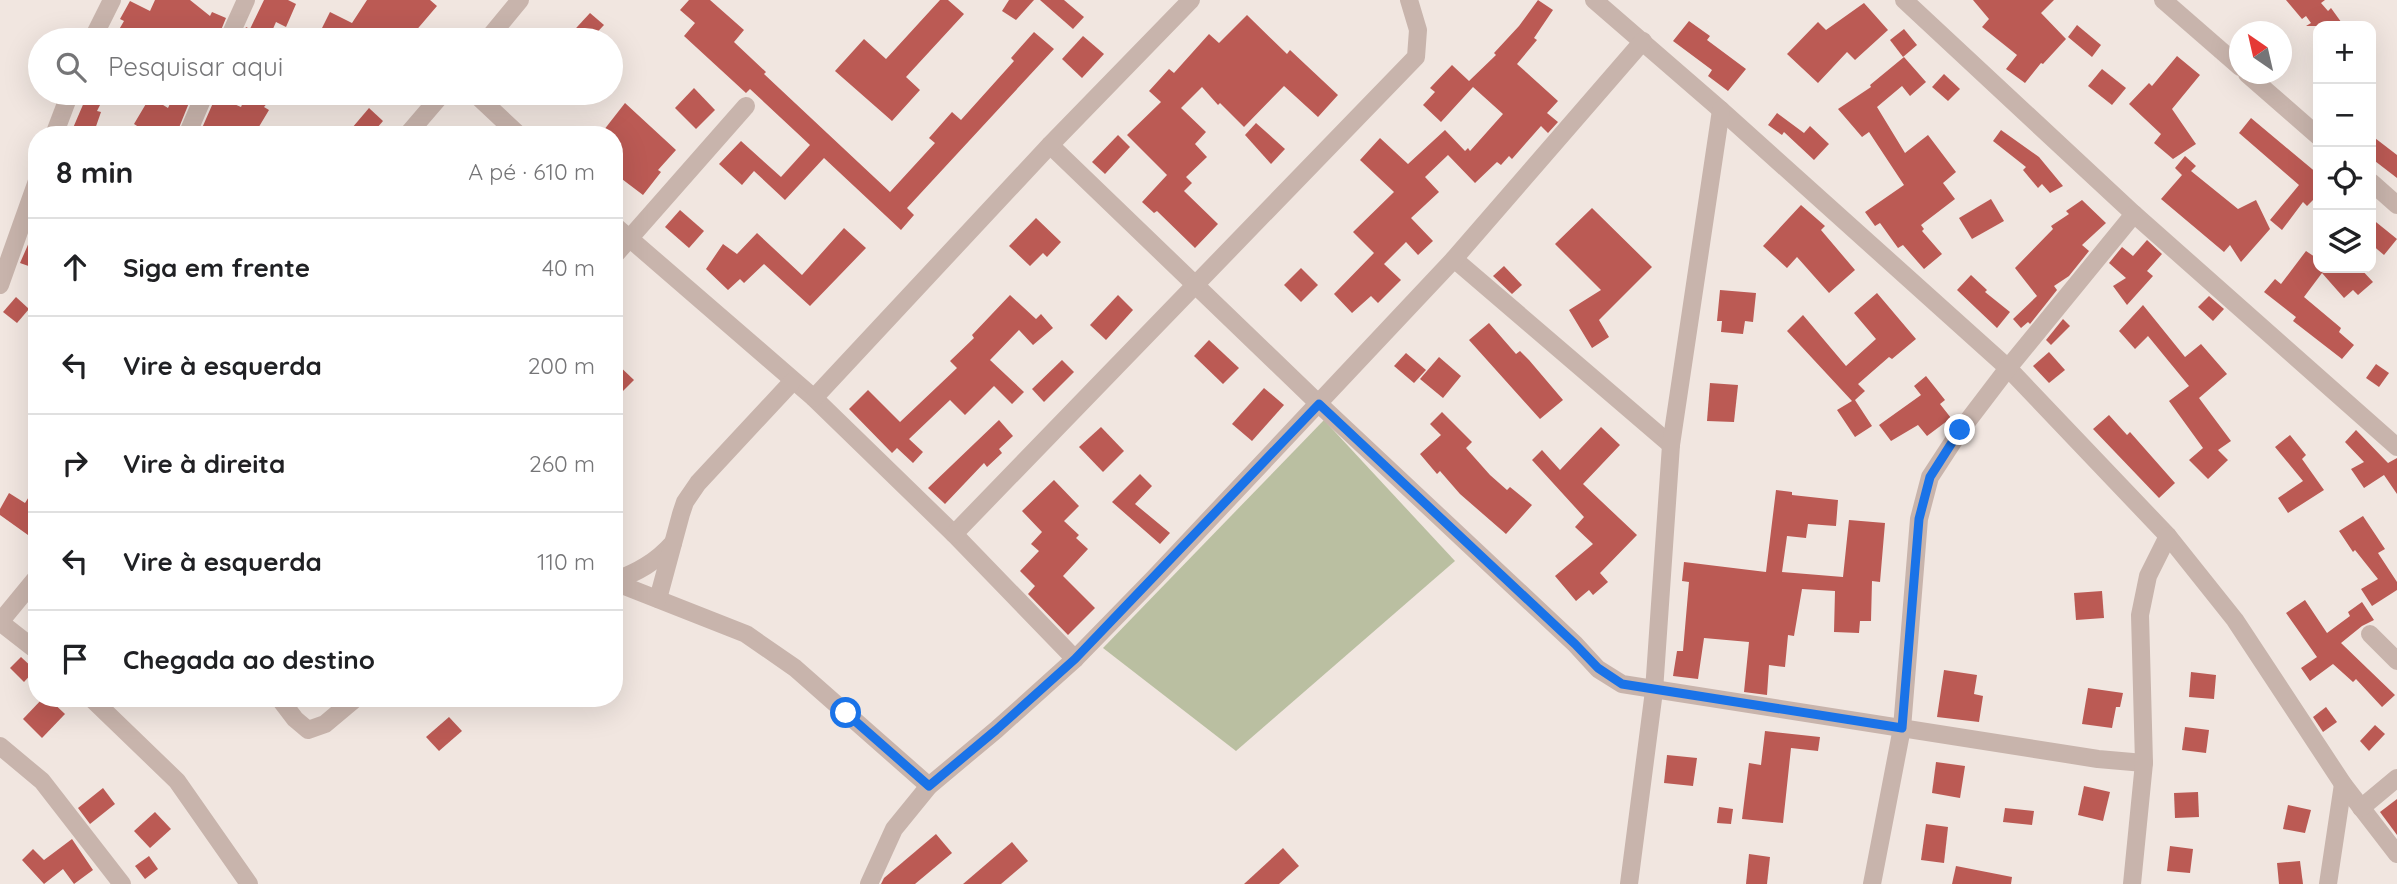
<!DOCTYPE html>
<html lang="pt">
<meta charset="utf-8">
<style>
body{margin:0;font-family:Quicksand,sans-serif;background:#f6f6f6;color:#202124}
.controls{position:absolute;right:21px;top:21px;display:grid;overflow:hidden;border-radius:14px;box-shadow:0 7px 28px #0002}
.controls button{width:63px;height:63px;display:grid;place-items:center;padding:0;border:0;border-bottom:2px solid #e0e0e0;background:#fff;color:#202124;font:35px sans-serif}
.compass{position:absolute;left:2229px;top:21px;width:63px;height:63px;border-radius:50%;background:#fff;box-shadow:0 7px 28px #0002;rotate:326deg}
.stop{position:absolute;width:21px;height:21px;margin:-16px;border:5px solid #1a73e8;border-radius:50%;background:#fff}
.stop.end{background:#1a73e8;border-color:#fff;box-shadow:0 2px 7px #0008}
.list{margin:0;padding:0;list-style:none}
h2{display:flex;justify-content:space-between;align-items:center;height:91px;margin:0;padding:0 28px;font-size:30px}
h2 small{font-size:23px;font-weight:400;color:#757577}
.list li{display:grid;grid-template-columns:46px 1fr auto;gap:21px;align-items:center;box-sizing:border-box;height:98px;padding:0 28px;border-top:2px solid #e0e0e0}
.list b{display:block;font-size:26px;white-space:nowrap}
.list em{font-size:23px;font-style:normal;color:#757577}
.icon{flex:none;width:38px;height:38px;fill:none;stroke:currentColor;stroke-width:2;stroke-linecap:round;stroke-linejoin:round}
.map{position:relative;flex:none;width:2397px;height:884px;overflow:hidden}
.search{position:absolute;background:#fff;box-shadow:0 7px 28px #0002;left:28px;top:28px;width:595px;height:77px;display:flex;align-items:center;gap:18px;box-sizing:border-box;padding:0 24px;border-radius:38px;color:#757577;font-size:26px}
.panel{position:absolute;background:#fff;box-shadow:0 7px 28px #0002;left:28px;top:126px;width:595px;height:581px;border-radius:28px}
.map>svg:first-child{display:block}
.green{fill:#babfa1}
.building{fill:#bb5a54}
.lines{fill:none;stroke-linecap:round;stroke-linejoin:round}
.minor{stroke:#c8b4ac;stroke-width:18}
.tertiary{stroke:#c8b4ac;stroke-width:18}
.route{stroke:#1a73e8;stroke-width:9}
</style>
<div class="map">
<svg width="2397" height="884" viewBox="0 0 2397 884">
<rect width="100%" height="100%" fill="#f1e6e0"/>
<polygon class="green" points="1324,420 1455,561 1236,751 1103,648"/>
<g class="building">
<polygon points="155,0 190,0 210,16 212,12 226,18 217,40 147,40 135,34 131,40 113,40 124,21 120,19 130,1 150,11"/>
<polygon points="264,0 288,0 296,4 286,27 276,22 269,38 274,40 240,40 246,27 250,29"/>
<polygon points="367,0 430,0 437,6 408,40 316,40 330,12 352,23"/>
<polygon points="689,0 710,0 744,30 734,42 766,72 764,74 890,192 935,143 929,138 952,112 961,120 1014,61 1011,58 1034,32 1054,49 907,208 914,215 901,230 824,158 785,200 754,171 742,185 719,164 741,141 781,177 810,145 750,89 746,93 684,36 695,23 680,10"/>
<polygon points="940,0 948,0 964,14 906,77 920,90 892,121 835,71 864,39 886,59"/>
<polygon points="1009,0 1034,0 1016,20 1002,11"/>
<polygon points="1040,0 1064,0 1084,17 1073,29"/>
<polygon points="1538,0 1553,10 1534,38 1537,40 1517,64 1558,101 1547,113 1558,122 1548,133 1541,126 1512,159 1509,156 1501,165 1497,162 1475,183 1448,155 1425,177 1439,192 1411,218 1433,241 1418,255 1406,242 1384,264 1401,280 1378,303 1371,296 1352,313 1334,294 1374,253 1353,232 1394,192 1360,160 1380,138 1408,164 1445,130 1465,151 1468,148 1470,151 1503,114 1473,87 1441,122 1423,105 1435,92 1430,88 1452,65 1469,81 1496,55 1494,53 1519,26"/>
<polygon points="1973,0 2054,0 2041,13 2066,39 2043,64 2041,63 2025,83 2006,69 2017,55 1982,27 1989,19"/>
<polygon points="2286,0 2325,0 2321,3 2328,11 2331,8 2344,26 2306,26 2311,23 2306,16 2302,19"/>
<polygon points="1864,3 1888,30 1855,60 1847,52 1818,83 1787,54 1818,22 1826,30"/>
<polygon points="590,13 604,25 590,40 565,40"/>
<polygon points="1247,15 1287,54 1290,50 1338,95 1318,117 1284,86 1244,127 1220,103 1218,105 1202,87 1181,108 1206,132 1195,144 1207,157 1186,177 1192,183 1184,191 1218,224 1195,248 1157,211 1154,213 1142,202 1167,175 1127,135 1161,102 1149,91 1169,69 1174,73 1209,34 1219,43"/>
<polygon points="1689,21 1710,36 1707,40 1746,69 1728,91 1708,76 1712,70 1673,41"/>
<polygon points="2077,25 2101,45 2092,57 2068,37"/>
<polygon points="1904,29 1917,45 1903,57 1890,40"/>
<polygon points="1083,36 1104,54 1082,78 1062,59"/>
<polygon points="2177,56 2200,75 2172,109 2196,144 2173,159 2154,143 2161,134 2129,104 2149,83 2152,86"/>
<polygon points="1904,57 1926,82 1910,96 1902,86 1877,107 1905,153 1928,135 1956,172 1943,183 1955,199 1921,225 1924,229 1922,231 1942,254 1924,269 1903,245 1898,248 1880,223 1875,226 1865,212 1904,185 1869,132 1862,137 1838,109 1871,87 1870,85"/>
<polygon points="2102,69 2126,88 2112,105 2088,86"/>
<polygon points="1944,74 1960,89 1948,101 1932,87"/>
<polygon points="694,88 715,110 696,129 675,108"/>
<polygon points="88,93 106,93 97,111 101,112 93,135 70,135"/>
<polygon points="175,93 193,93 176,135 151,135 134,124 150,97 168,108"/>
<polygon points="247,93 276,93 264,107 269,110 254,135 199,135 216,96 241,107"/>
<polygon points="625,103 676,150 658,170 661,172 643,195 614,173 614,135 600,135"/>
<polygon points="369,108 383,121 371,135 360,135 352,128"/>
<polygon points="1777,113 1804,133 1810,126 1829,144 1814,160 1784,132 1782,135 1768,125"/>
<polygon points="2251,118 2318,174 2318,195 2307,206 2303,202 2282,230 2270,220 2299,185 2239,133"/>
<polygon points="1256,123 1285,149 1271,164 1245,135"/>
<polygon points="2001,130 2039,157 2063,186 2050,193 2042,184 2038,188 2023,170 2026,167 1993,141"/>
<polygon points="1118,135 1130,147 1105,174 1092,162"/>
<polygon points="2371,135 2397,155 2397,178 2371,158"/>
<polygon points="2185,156 2196,166 2191,171 2238,209 2256,200 2270,229 2241,262 2230,245 2224,252 2161,199 2182,175 2175,168"/>
<polygon points="1991,199 2004,221 1972,239 1959,218"/>
<polygon points="2082,200 2106,223 2082,245 2089,251 2069,276 2054,286 2057,290 2030,324 2028,322 2021,328 2013,319 2037,296 2015,268 2053,229 2051,226 2069,214 2066,211"/>
<polygon points="1801,205 1825,226 1821,230 1855,270 1829,293 1797,257 1787,268 1763,246"/>
<polygon points="1592,208 1652,267 1599,320 1609,337 1592,348 1569,310 1601,290 1555,244"/>
<polygon points="680,210 704,231 689,248 665,227"/>
<polygon points="1036,218 1061,242 1047,257 1043,253 1030,266 1009,246"/>
<polygon points="2371,218 2397,239 2384,255 2371,244"/>
<polygon points="37,224 37,269 20,263"/>
<polygon points="844,228 866,248 810,306 764,264 744,283 740,279 728,290 706,269 723,244 737,254 757,233 802,275"/>
<polygon points="2147,240 2162,254 2147,271 2153,276 2127,305 2113,286 2126,278 2109,263 2122,247 2133,256"/>
<polygon points="2306,251 2318,259 2318,268 2360,268 2373,282 2358,295 2353,290 2344,298 2322,273 2304,297 2341,328 2339,332 2354,345 2342,359 2293,321 2296,317 2264,292 2275,279 2281,284"/>
<polygon points="1504,266 1522,285 1512,294 1493,276"/>
<polygon points="1301,268 1318,285 1301,302 1284,285"/>
<polygon points="1971,275 1987,290 1985,292 2010,312 1997,328 1957,290"/>
<polygon points="1720,290 1756,293 1753,322 1745,321 1743,334 1721,332 1722,321 1717,321"/>
<polygon points="1877,293 1916,339 1892,359 1889,357 1858,384 1865,391 1855,400 1872,426 1855,437 1837,410 1852,401 1787,331 1803,315 1846,366 1876,339 1854,313"/>
<polygon points="1010,295 1036,319 1041,314 1053,328 1033,345 1019,330 990,360 1024,392 1012,404 994,386 965,415 950,400 909,439 923,452 913,463 897,448 892,453 849,409 868,390 900,422 957,368 950,361 974,338 972,335"/>
<polygon points="1118,295 1133,310 1106,340 1090,325"/>
<polygon points="2209,296 2224,309 2213,321 2198,307"/>
<polygon points="16,297 29,309 17,323 3,312"/>
<polygon points="2143,305 2185,357 2201,344 2227,374 2199,398 2231,441 2218,450 2228,460 2208,479 2189,460 2203,448 2169,401 2189,386 2148,336 2135,349 2119,331"/>
<polygon points="2063,319 2070,326 2051,345 2046,340"/>
<polygon points="1489,323 1516,354 1520,351 1529,360 1563,400 1540,419 1469,340"/>
<polygon points="1209,340 1239,368 1223,384 1194,356"/>
<polygon points="2049,352 2065,370 2049,383 2033,366"/>
<polygon points="1406,353 1426,370 1414,383 1394,366"/>
<polygon points="1439,357 1461,376 1443,398 1420,379"/>
<polygon points="1062,360 1074,372 1044,402 1032,389"/>
<polygon points="614,361 634,380 614,400"/>
<polygon points="2376,364 2389,373 2379,387 2366,378"/>
<polygon points="1926,376 1945,400 1940,404 1951,418 1927,436 1918,425 1891,441 1879,425 1921,395 1914,386"/>
<polygon points="1710,383 1738,385 1734,422 1707,421"/>
<polygon points="1264,388 1284,405 1252,441 1232,424"/>
<polygon points="1442,412 1472,442 1466,448 1490,475 1507,490 1510,487 1532,505 1506,534 1460,494 1440,471 1437,474 1420,454 1441,435 1430,424"/>
<polygon points="2109,415 2127,435 2130,432 2175,483 2159,498 2093,429"/>
<polygon points="999,420 1013,436 999,449 1002,453 987,467 984,463 945,504 928,488"/>
<polygon points="1101,427 1124,451 1103,472 1079,447"/>
<polygon points="1601,427 1620,445 1583,484 1637,535 1600,573 1608,582 1593,595 1589,590 1576,601 1555,576 1593,544 1575,527 1584,517 1532,460 1542,450 1560,470"/>
<polygon points="2356,430 2388,463 2397,458 2397,494 2384,475 2364,488 2351,469 2364,462 2345,442"/>
<polygon points="2290,435 2306,455 2302,459 2324,490 2288,513 2278,498 2303,481 2275,447"/>
<polygon points="1140,474 1152,486 1135,504 1170,533 1160,544 1112,502"/>
<polygon points="1054,480 1079,506 1064,521 1079,535 1076,538 1088,549 1063,576 1095,608 1068,635 1028,594 1035,586 1020,571 1039,551 1031,544 1042,532 1022,511"/>
<polygon points="37,484 37,522 28,535 0,515 0,509 9,493 25,503"/>
<polygon points="1776,490 1792,492 1792,495 1838,500 1836,526 1808,524 1806,538 1787,536 1782,572 1843,577 1849,520 1885,523 1880,582 1872,581 1871,621 1860,621 1859,633 1834,632 1835,591 1802,589 1794,636 1788,635 1785,667 1769,665 1767,695 1744,692 1749,642 1704,638 1698,679 1673,676 1677,651 1683,651 1689,582 1682,581 1684,562 1766,572"/>
<polygon points="2363,516 2385,549 2378,553 2397,582 2397,590 2372,606 2361,589 2378,579 2355,550 2353,552 2339,531"/>
<polygon points="2102,591 2104,618 2076,620 2074,593"/>
<polygon points="2305,600 2327,633 2350,616 2348,612 2362,602 2374,620 2362,626 2341,643 2395,695 2382,707 2356,679 2353,682 2333,664 2310,681 2301,668 2317,657 2286,613"/>
<polygon points="21,657 35,670 24,682 10,668"/>
<polygon points="1944,670 1977,675 1974,694 1983,696 1979,722 1937,717"/>
<polygon points="2191,672 2216,675 2214,699 2189,697"/>
<polygon points="2088,688 2123,693 2120,707 2116,707 2112,728 2082,724"/>
<polygon points="43,698 48,698 65,714 42,738 23,719"/>
<polygon points="2326,707 2337,722 2323,732 2313,717"/>
<polygon points="449,717 462,731 439,751 426,737"/>
<polygon points="2375,725 2385,734 2369,751 2360,741"/>
<polygon points="2185,727 2209,730 2206,753 2182,750"/>
<polygon points="1765,731 1820,737 1818,751 1791,748 1783,823 1742,819 1749,763 1761,765"/>
<polygon points="1667,755 1697,758 1693,786 1664,783"/>
<polygon points="1936,762 1965,766 1960,798 1932,793"/>
<polygon points="2084,786 2110,792 2103,821 2078,815"/>
<polygon points="103,788 115,804 90,824 78,808"/>
<polygon points="2198,792 2199,817 2175,818 2174,793"/>
<polygon points="2397,799 2397,835 2380,812"/>
<polygon points="2288,805 2311,810 2305,833 2283,829"/>
<polygon points="1719,807 1733,809 1731,824 1717,823"/>
<polygon points="2005,808 2034,811 2032,825 2003,822"/>
<polygon points="155,812 171,829 150,848 134,831"/>
<polygon points="1926,824 1948,827 1944,863 1921,860"/>
<polygon points="936,834 952,853 915,884 881,884 884,878"/>
<polygon points="72,839 93,870 74,884 63,869 44,884 22,860 33,849 44,860"/>
<polygon points="1012,842 1028,861 1001,884 963,884"/>
<polygon points="2170,846 2193,849 2190,873 2167,871"/>
<polygon points="1283,848 1299,866 1279,884 1244,884"/>
<polygon points="1749,854 1770,857 1767,884 1746,884"/>
<polygon points="149,856 158,869 145,879 135,866"/>
<polygon points="2300,861 2303,884 2279,884 2277,863"/>
<polygon points="1956,866 2012,877 2011,884 1952,884"/>
</g>
<g class="lines">
<g class="minor">
<polyline points="1594,0 1721,110 2008,368 2168,536 2235,620 2343,784 2397,854"/>
<polyline points="1904,0 2134,214 2397,447"/>
<polyline points="2163,0 2240,67"/>
<polyline points="92,40 112,0"/>
<polyline points="228,40 246,0"/>
<polyline points="2247,74 2318,136"/>
<polyline points="474,93 519,135"/>
<polyline points="54,135 70,93"/>
<polyline points="187,135 205,93"/>
<polyline points="1050,145 1319,404 1575,644 1598,669 1622,684 2098,759 2144,763"/>
<polyline points="2371,182 2397,205"/>
<polyline points="614,225 814,398 954,534 1075,659"/>
<polyline points="614,256 746,106"/>
<polyline points="1454,259 1671,445"/>
<polyline points="0,285 37,181"/>
<polyline points="814,398 1050,145 1191,0"/>
<polyline points="954,534 1416,57 1418,30 1409,0"/>
<path d="M614,581C638,572 656,562 673,543"/>
<polyline points="614,582 746,634 795,668 929,786"/>
<polyline points="658,599 681,514 685,502 698,483 792,382"/>
<polyline points="0,622 37,651"/>
<polyline points="2370,634 2397,661"/>
<polyline points="91,698 177,781 249,884"/>
<polyline points="279,698 295,719 308,730 325,724 356,698"/>
<polyline points="0,746 42,781 122,884"/>
<polyline points="2361,808 2397,778"/>
<polyline points="869,884 894,829 929,786 996,730 1075,659 1154,578 1454,259 1643,41"/>
<polyline points="1629,884 1654,691 1671,445 1721,110"/>
<polyline points="1872,884 1902,728 1919,519 1930,477 1960,431 2008,368 2134,214"/>
<polyline points="2132,884 2144,763 2140,615 2148,576 2168,536"/>
<polyline points="2328,884 2343,784"/>
</g>
<g class="tertiary">
<polyline points="487,40 520,0"/>
<polyline points="407,135 443,93"/>
<polyline points="0,622 37,577"/>
</g>
</g>
<g class="lines">
<polyline class="route" points="846,713 929,786 996,730 1075,659 1319,404 1575,644 1598,668 1622,684 1902,728 1919,519 1930,477 1960,430"/>
</g>
</svg>
<div class="controls">
<button>+</button>
<button>−</button>
<button><svg class="icon" aria-label="locate" viewBox="0 0 24 24"><circle cx="12" cy="12" r="6"/><path d="M12 2v4M12 18v4M2 12h4M18 12h4"/></svg></button>
<button><svg class="icon" aria-label="layers" viewBox="0 0 24 24"><path d="M12 4l9 5-9 5-9-5zM3 14l9 5 9-5"/></svg></button>
</div>
<svg class="compass" viewBox="-18 -18 36 36"><path d="M0-13l5 13h-10z" fill="#e53935"/><path d="M0 13l5-13h-10z" fill="#757577"/></svg>
<div class="stop" style="left:846px;top:713px"></div>
<div class="stop end" style="left:1960px;top:430px"></div>
<div class="search"><svg class="icon" aria-label="search" viewBox="0 0 24 24"><circle cx="10" cy="10" r="6"/><path d="M15 15l6 6"/></svg>Pesquisar aqui</div>
<section class="panel">
<h2>8 min<small>A pé · 610 m</small></h2>
<ul class="list">
<li><svg class="icon" aria-label="ahead" viewBox="0 0 24 24"><path d="M12 20V5M6 11l6-6 6 6"/></svg><div><b>Siga em frente</b></div><em>40 m</em></li>
<li><svg class="icon" aria-label="left" viewBox="0 0 24 24"><path d="M17 20v-9H6M10 6l-5 5 5 5"/></svg><div><b>Vire à esquerda</b></div><em>200 m</em></li>
<li><svg class="icon" aria-label="right" viewBox="0 0 24 24"><path d="M7 20v-9h11M14 6l5 5-5 5"/></svg><div><b>Vire à direita</b></div><em>260 m</em></li>
<li><svg class="icon" aria-label="left" viewBox="0 0 24 24"><path d="M17 20v-9H6M10 6l-5 5 5 5"/></svg><div><b>Vire à esquerda</b></div><em>110 m</em></li>
<li><svg class="icon" aria-label="arrive" viewBox="0 0 24 24"><path d="M6 21V4h12l-3 4 3 4H6"/></svg><div><b>Chegada ao destino</b></div></li>
</ul>
</section>
</div>
